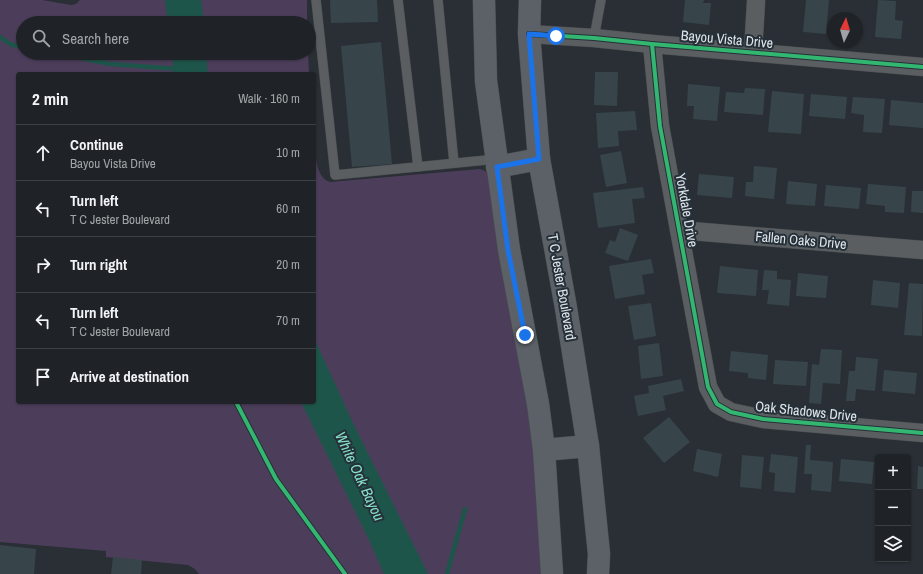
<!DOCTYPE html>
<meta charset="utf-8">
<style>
body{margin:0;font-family:"Archivo Narrow",sans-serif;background:#2c2f33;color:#f1f3f6}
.controls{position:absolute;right:12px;bottom:12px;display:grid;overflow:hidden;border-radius:4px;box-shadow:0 1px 3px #0004}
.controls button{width:36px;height:36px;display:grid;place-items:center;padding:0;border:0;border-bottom:1px solid #3c4044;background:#1f2327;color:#f1f3f6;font:20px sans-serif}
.compass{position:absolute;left:827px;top:12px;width:36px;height:36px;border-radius:50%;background:#1f2327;box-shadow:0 1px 3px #0004;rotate:5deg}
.stop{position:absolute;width:12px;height:12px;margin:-9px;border:3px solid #1a73e8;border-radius:50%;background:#fff}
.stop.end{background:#1a73e8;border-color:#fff;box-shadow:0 1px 4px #0008}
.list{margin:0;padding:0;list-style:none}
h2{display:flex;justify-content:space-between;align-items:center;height:52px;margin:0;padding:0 16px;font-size:17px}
h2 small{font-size:13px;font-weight:400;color:#a1a4a7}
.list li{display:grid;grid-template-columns:26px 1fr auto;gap:12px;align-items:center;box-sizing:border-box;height:56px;padding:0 16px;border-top:1px solid #3c4044}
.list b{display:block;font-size:15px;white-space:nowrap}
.list p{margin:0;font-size:13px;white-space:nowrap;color:#a1a4a7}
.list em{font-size:13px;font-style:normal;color:#a1a4a7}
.icon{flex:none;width:22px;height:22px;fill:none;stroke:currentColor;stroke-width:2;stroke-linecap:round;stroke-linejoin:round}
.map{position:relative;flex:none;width:923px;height:574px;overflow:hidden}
.search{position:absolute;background:#1f2327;box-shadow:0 1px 3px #0004;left:16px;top:16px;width:300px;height:44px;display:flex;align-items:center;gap:10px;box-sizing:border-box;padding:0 14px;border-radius:22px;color:#a1a4a7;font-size:15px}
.panel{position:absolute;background:#1f2327;box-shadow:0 1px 3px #0004;left:16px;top:72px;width:300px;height:332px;border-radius:4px}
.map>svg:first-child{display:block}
.green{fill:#4c3e5b}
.water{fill:#1e554a}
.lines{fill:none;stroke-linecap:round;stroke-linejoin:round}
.stream{stroke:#1e554a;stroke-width:4.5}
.building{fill:#37454a}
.lane-casing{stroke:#484d51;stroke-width:10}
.street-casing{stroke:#484d51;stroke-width:19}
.secondary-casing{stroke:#484d51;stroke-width:23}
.lane{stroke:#5a5e61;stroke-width:9}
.street{stroke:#5a5e61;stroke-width:18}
.secondary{stroke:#5c6167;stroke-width:22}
.cycleway-casing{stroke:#253038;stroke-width:6}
.cycleway{stroke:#33b770;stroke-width:4}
.route{stroke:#1a73e8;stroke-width:5}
.labels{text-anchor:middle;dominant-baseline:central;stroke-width:4;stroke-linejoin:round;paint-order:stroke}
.street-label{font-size:14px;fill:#dfe5eb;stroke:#253038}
.water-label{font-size:15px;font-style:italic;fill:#85e2ca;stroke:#253038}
</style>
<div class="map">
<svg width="923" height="574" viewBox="0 0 923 574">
<rect width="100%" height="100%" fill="#292f34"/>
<path class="green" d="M0,0H42L71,5L76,4L80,0H307V23H23V53H308L309,74H18V402H314V128C315,144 313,177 330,182L480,169L487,172L489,175L528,381L544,574H199L195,569L188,565L106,557V551L0,542Z"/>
<g class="water">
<polygon points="165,0 201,0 204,23 168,23"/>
<polygon points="172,53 206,53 208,74 174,74"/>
<polygon points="314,338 353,423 428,574 384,574 369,540 301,402 314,402"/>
</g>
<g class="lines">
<g class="stream">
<polyline points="0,37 12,45 23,47"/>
<polyline points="55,53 110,64 178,69"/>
<polyline points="447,574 465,509"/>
</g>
</g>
<g class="building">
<polygon points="330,0 377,0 378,22 331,23"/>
<polygon points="685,0 704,0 703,3 711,3 709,25 683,22"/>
<polygon points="806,0 829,0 826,34 803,32"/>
<polygon points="878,0 896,1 895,20 903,21 901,39 875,37"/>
<polygon points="381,42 392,164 352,167 341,46"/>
<polygon points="595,72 618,72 617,106 594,105"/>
<polygon points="688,84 720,87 717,121 693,119 694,106 687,106"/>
<polygon points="745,88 765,89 763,115 724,112 726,92 744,93"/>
<polygon points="772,91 804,94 801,134 768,132"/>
<polygon points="811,94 847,97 845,119 809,116"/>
<polygon points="853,97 885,99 882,133 863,132 864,115 851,113"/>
<polygon points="891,100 923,103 923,128 889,125"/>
<polygon points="635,111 637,130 618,131 619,146 598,148 596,113"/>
<polygon points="621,151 627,183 606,187 600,155"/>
<polygon points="754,166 777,168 774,199 745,196 746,182 753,182"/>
<polygon points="699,174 734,177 732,198 697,195"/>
<polygon points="788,181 817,184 815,206 786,204"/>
<polygon points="868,184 906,187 904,213 885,212 885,206 866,204"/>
<polygon points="826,185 861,188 859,209 824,206"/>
<polygon points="643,187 645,198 632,199 635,223 598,228 593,193"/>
<polygon points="912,191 923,191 923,213 911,212"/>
<polygon points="620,228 638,235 628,261 605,253 610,240 615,242"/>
<polygon points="651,259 654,273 642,275 645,294 615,299 609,266"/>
<polygon points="720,266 758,270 756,296 717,293"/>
<polygon points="764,270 777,271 777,279 791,280 789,306 767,304 769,290 762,290"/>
<polygon points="798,273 828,276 826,298 796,296"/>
<polygon points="873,280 900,283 898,308 871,305"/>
<polygon points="909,283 923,284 922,336 904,335"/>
<polygon points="651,303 656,336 634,340 628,306"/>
<polygon points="659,343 663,376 641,379 638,346"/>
<polygon points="821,349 842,350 840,384 823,383 821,404 809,403 812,364 819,365"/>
<polygon points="731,351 768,355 766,380 748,378 748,373 729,371"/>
<polygon points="856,357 878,359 875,391 856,389 855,401 846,401 849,371 855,371"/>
<polygon points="775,360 808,362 806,386 773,384"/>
<polygon points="884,370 917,373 915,394 882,391"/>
<polygon points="681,379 684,391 663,396 666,410 638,416 634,396 649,393 648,386"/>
<polygon points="669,417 690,442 664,463 643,438"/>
<polygon points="806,445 811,445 810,460 833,462 831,492 811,490 812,474 804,474"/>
<polygon points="697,449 722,454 718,477 693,471"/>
<polygon points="771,454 798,457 795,493 774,491 775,473 769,472"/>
<polygon points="742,455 764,457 761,489 740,487"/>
<polygon points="841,459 874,462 872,484 839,481"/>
<polygon points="908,466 911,466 910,487 908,487"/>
<polygon points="918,466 923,467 923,489 917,489"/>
<polygon points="0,545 36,549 34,574 0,574"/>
<polygon points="113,557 142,560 141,574 111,574"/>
</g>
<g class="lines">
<defs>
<g id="lane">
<polyline points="316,0 335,175 497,159"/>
<polyline points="398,0 418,167"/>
<polyline points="438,0 454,163"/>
<polyline points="594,38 601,0"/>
</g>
<g id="street">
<polyline points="529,34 594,38 652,44 923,67"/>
<polyline points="652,44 660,126 708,387 717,404 731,412 763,419 923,433"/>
<polyline points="753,52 756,2"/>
<polyline points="679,230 923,250"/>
</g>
<g id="secondary">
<polyline points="484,0 486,81 509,250 538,404 544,450 552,574"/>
<polyline points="530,0 529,34 539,159 566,308 588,446 599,554 598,574"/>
<polyline points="497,167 539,159"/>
<polyline points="544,450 588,446"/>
</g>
</defs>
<use href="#lane" class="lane-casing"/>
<use href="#street" class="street-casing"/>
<use href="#secondary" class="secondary-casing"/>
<use href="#lane" class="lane"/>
<use href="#street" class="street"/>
<use href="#secondary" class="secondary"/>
<defs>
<g id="cycleway">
<polyline points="529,34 594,38 652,44 923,67"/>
<polyline points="652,44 660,126 708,387 717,404 731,412 763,419 923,433"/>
<polyline points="236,402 276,479 345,574"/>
</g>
</defs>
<use href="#cycleway" class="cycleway-casing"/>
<use href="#cycleway" class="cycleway"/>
</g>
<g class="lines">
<polyline class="route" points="525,335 508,250 497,167 539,159 529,34 556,36"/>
</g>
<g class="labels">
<g class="street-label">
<text transform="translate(727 39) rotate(5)">Bayou Vista Drive</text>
<text transform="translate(687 210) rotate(80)">Yorkdale Drive</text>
<text transform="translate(801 240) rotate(5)">Fallen Oaks Drive</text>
<text transform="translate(562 287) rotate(80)">T C Jester Boulevard</text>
<text transform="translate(806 411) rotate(6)">Oak Shadows Drive</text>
</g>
<g class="water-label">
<text transform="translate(360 476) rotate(65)">White Oak Bayou</text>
</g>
</g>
</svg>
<div class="controls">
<button>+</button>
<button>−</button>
<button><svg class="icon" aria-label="layers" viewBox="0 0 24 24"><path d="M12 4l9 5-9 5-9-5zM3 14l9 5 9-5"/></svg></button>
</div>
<svg class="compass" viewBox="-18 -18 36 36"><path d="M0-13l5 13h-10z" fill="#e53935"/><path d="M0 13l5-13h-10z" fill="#a1a4a7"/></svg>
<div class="stop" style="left:556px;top:36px"></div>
<div class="stop end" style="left:525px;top:335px"></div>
<div class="search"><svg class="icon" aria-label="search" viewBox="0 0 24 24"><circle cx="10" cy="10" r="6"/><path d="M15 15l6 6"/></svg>Search here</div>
<section class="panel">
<h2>2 min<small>Walk · 160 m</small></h2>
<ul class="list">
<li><svg class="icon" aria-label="ahead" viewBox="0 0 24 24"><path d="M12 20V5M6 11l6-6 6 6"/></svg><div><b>Continue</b><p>Bayou Vista Drive</p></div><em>10 m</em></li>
<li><svg class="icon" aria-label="left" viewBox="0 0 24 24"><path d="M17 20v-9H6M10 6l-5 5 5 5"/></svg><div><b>Turn left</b><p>T C Jester Boulevard</p></div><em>60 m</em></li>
<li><svg class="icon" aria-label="right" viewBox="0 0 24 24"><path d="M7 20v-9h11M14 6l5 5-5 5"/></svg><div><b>Turn right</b></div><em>20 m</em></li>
<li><svg class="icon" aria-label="left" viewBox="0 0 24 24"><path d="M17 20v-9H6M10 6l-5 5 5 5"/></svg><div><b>Turn left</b><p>T C Jester Boulevard</p></div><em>70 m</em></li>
<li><svg class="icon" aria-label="arrive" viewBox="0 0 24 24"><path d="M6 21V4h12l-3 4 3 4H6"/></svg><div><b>Arrive at destination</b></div></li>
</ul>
</section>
</div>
